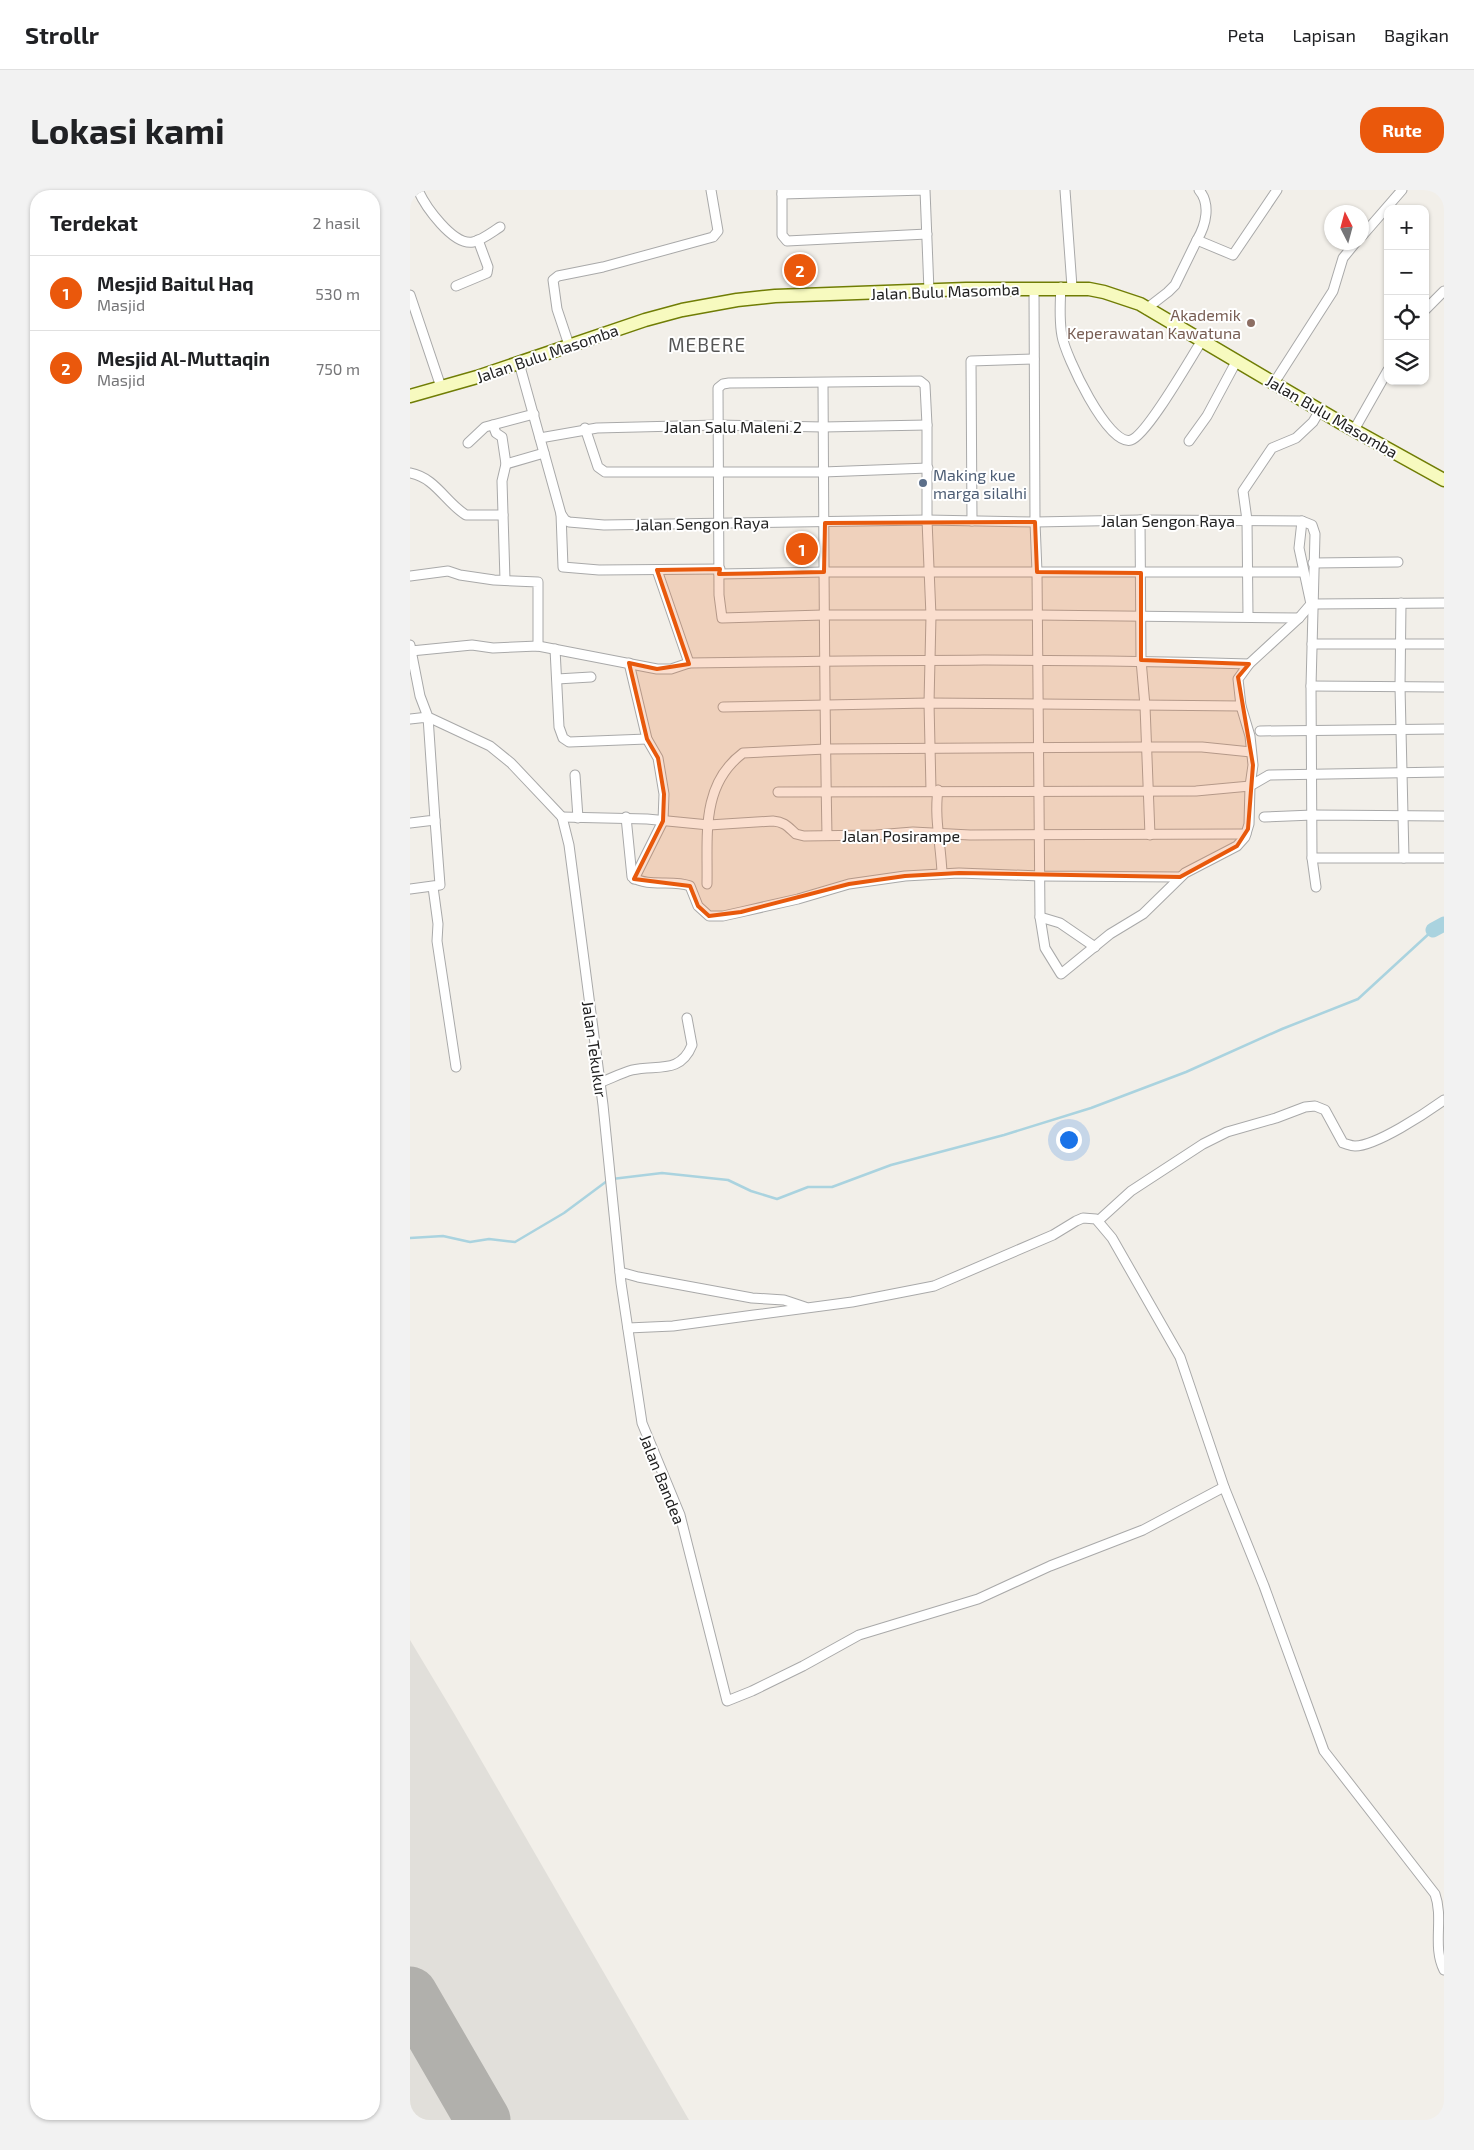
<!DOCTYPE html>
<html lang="id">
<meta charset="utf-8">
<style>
body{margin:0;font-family:"Exo 2",sans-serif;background:#f2f2f2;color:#202124}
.controls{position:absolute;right:15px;top:15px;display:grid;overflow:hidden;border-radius:10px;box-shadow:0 1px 4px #0004}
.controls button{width:45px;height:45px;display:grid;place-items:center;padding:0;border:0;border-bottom:1px solid #e0e0e0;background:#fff;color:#202124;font:25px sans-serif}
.compass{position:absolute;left:914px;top:15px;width:45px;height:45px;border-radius:50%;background:#fff;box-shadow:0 1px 4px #0004;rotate:354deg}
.you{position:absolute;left:658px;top:949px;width:18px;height:18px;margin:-12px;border:4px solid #fff;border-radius:50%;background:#1a73e8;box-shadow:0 0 0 8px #1a73e833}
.badge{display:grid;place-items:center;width:32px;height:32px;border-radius:50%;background:#ea580c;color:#fff;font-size:16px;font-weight:700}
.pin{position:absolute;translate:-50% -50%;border:2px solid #fff;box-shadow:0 1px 5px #0006}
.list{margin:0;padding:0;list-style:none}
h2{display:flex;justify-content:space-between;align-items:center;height:65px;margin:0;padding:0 20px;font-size:21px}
h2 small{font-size:16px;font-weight:400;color:#757577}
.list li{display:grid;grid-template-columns:32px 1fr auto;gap:15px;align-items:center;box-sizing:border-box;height:75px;padding:0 20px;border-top:1px solid #e0e0e0}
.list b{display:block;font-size:19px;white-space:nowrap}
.list p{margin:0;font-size:16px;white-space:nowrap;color:#757577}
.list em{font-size:16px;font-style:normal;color:#757577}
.icon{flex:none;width:28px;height:28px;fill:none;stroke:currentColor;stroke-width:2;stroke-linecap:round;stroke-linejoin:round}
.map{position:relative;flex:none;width:1034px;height:1930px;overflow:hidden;border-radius:20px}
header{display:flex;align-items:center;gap:30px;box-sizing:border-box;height:70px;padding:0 25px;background:#fff;border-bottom:1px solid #e0e0e0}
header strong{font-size:24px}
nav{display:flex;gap:28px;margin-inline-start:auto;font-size:18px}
.intro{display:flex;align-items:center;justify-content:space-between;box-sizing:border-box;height:120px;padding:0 30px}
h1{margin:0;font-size:35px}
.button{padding:12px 22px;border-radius:20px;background:#ea580c;color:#fff;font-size:18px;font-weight:700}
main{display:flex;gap:30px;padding:0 30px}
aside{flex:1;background:#fff;border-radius:20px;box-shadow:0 1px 4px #0004}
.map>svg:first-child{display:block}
.airport{fill:#e1dfda}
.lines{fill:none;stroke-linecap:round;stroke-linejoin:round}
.stream{stroke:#aad3df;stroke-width:2.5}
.river{stroke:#aad3df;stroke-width:15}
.runway{stroke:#b1b0ac;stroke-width:55}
.street-casing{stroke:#a9a9a9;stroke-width:11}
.secondary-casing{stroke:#707d05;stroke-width:15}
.street{stroke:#fff;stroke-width:9}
.secondary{stroke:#f7fabf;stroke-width:12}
.marked{fill:#e8590c;fill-opacity:0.2;stroke:#e8590c;stroke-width:4;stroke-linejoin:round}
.education-dot{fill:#8d6e63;stroke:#fff;stroke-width:2}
.service-dot{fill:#5c6f8a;stroke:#fff;stroke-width:2}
.labels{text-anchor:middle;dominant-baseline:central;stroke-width:4;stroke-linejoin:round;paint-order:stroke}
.street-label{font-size:16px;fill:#222;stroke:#fff}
.education-label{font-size:16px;fill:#785e54;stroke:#fff;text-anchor:end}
.service-label{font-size:16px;fill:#4e5e75;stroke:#fff;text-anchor:start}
.quarter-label{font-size:19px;letter-spacing:1px;fill:#555;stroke:#fff}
</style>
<header>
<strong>Strollr</strong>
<nav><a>Peta</a><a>Lapisan</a><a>Bagikan</a></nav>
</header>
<div class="intro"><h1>Lokasi kami</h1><a class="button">Rute</a></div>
<main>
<aside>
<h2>Terdekat<small>2 hasil</small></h2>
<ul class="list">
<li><span class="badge">1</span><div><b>Mesjid Baitul Haq</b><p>Masjid</p></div><em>530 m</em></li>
<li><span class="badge">2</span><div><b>Mesjid Al-Muttaqin</b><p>Masjid</p></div><em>750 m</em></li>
</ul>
</aside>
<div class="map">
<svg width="1034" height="1930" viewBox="0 0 1034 1930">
<rect width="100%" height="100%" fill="#f2efe9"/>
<polygon class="airport" points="0,1450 45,1525 279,1930 0,1930"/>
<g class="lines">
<g class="stream">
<polyline points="202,989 252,983 318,990 341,1001 367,1009 398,997 422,997 481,975 594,945 681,918 776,882 872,839 948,809 1023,740"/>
<polyline points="0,1048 33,1046 60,1052 79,1049 105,1052 154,1023 197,991"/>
</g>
<polyline class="river" points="1023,740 1034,734"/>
<polyline class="runway" points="0,1804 73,1930"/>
<defs>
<g id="street">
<path d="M8,0C15,16 43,56 63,52C72,50 82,42 90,37"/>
<polyline points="372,0 372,45 377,51 517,44"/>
<polyline points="655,0 662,97"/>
<path d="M789,0C801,14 796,35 787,50L823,65L867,0"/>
<polyline points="372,4 515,0 519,101"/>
<polyline points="952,46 992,0"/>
<polyline points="46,96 77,83 78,77 68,50"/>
<path d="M651,97C650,113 649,130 652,146C655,165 698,257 721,250C737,245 780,169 791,152"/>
<polyline points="624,98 625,332 627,382 630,727 635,758 651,784 700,744 733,724 775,683 827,656 835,647 839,634 840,596 843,575 840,546 831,516 828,489 839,474 889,428 901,414 889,358 892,331"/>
<polyline points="0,105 31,197"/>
<polyline points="736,119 758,102 765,95 787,50"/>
<polyline points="1015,120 1034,101"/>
<polyline points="159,155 147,119 143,90 148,86 193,77 303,47 308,41 301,0"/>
<polyline points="109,173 151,324 155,330 159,332 194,335 517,330 625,332 730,330 892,331 902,335 905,344 901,496 902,668 906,697"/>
<polyline points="864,193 923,101 933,68 946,52"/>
<path d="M413,194C414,344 414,495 417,645"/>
<polyline points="83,235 86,243 92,247 96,274 92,291 95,390"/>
<polyline points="175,238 188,277 195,282 413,282 518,278"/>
<polyline points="944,240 978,180"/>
<polyline points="130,248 187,238 308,235 413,237 517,235"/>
<polyline points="779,251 797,226 826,172"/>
<polyline points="58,253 75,237 124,224"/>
<polyline points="96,274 134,263"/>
<path d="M0,283C26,288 35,312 56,325H93"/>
<polyline points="151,324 153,377 189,380 310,379"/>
<polyline points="730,330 731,470 735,516 740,645"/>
<polyline points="562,331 561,171 624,169"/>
<polyline points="903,373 988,372"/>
<polyline points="247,380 279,473"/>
<polyline points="309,384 414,382 892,382"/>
<polyline points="0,386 38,381 50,385 84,390 128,392 128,456"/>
<polyline points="991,413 990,497 994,668"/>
<polyline points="904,414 1034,413"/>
<polyline points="838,426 837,330 833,301 862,258 886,248 903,232 910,220"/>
<polyline points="902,454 1034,454"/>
<polyline points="0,455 10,506 18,527 80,556 101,573 152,627"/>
<polyline points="145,459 149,537 153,548 159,552 237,549"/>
<path d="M1,461L62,455L83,458L128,456L247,479H261L279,473C466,470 653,468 839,474"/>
<polyline points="219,473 237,549 248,568 254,604 253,631 224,689"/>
<polyline points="147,489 181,487"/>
<polyline points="901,496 1034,497"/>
<polyline points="313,517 519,513 831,516"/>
<polyline points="0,529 18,527 25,630 0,633"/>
<polyline points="850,541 1034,539"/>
<polyline points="165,585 168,628"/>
<polyline points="521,600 519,513 521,426 517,330 517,235 515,195 510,191 319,193 313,194 308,198 309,405 312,428 413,425 627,425 889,428"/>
<path d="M528,600C524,628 531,655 532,683"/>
<polyline points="368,602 786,601 840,596 859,585 1034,582"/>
<polyline points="152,627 159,655 193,915 211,1093 232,1233 270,1325 317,1511 342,1501 393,1476 449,1445 568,1409 640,1376 733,1340 814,1297"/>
<path d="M152,627L237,629L299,635L363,631C375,632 378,637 386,644L394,646L466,645L503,642L560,645L836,644"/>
<path d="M216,627L222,687C239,698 262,689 280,696L288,716L299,726H313L331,722L388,709L439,694L495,686L549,683L630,686L770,687"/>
<polyline points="854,627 903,625 1034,626"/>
<polyline points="902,668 1034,668"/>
<path d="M297,694C298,647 290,595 333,563L416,559L737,557H792L841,562"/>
<polyline points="23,697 28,734 27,751 46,877"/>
<polyline points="0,699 30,695 25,630"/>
<polyline points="630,727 650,733 685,757"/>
<path d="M189,893C200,889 211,883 222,880C246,874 270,885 282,855L277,828"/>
<path d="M688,1031L721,1001L793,954L817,942L866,928L895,917L905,916L915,920L933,953C937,954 941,956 945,956C966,956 1016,923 1034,910"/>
<polyline points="210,1082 228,1087 342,1108 374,1110 395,1117"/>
<path d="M218,1138L263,1136L344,1125L442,1112L524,1096L643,1045L666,1031L673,1028L686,1029L702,1048L770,1167L814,1297L854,1396L914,1561L1025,1704C1034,1729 1022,1756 1034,1780"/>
</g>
<polyline id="secondary" points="0,206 67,187 235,130 272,120 327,110 365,106 556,99 679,99 694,102 730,114 933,234 1034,290"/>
</defs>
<use href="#street" class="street-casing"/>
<use href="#secondary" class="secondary-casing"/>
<use href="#street" class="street"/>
<use href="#secondary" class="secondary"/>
</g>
<path class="marked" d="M625,332L627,382L731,383V470L839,474L828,487L843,575L838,639L827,656L770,687L549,683L495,686L439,694L331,722L299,726L288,716L280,696L224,689L253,631L254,604L248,568L237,549L219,473L247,479L279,474L247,380L310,379L309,384L414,382L415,333Z"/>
<circle class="education-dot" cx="841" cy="133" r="5"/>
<circle class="service-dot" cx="513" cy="293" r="5"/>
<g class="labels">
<g class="street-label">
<text transform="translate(535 101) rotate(-2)">Jalan Bulu Masomba</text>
<text transform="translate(137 163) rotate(-19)">Jalan Bulu Masomba</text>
<text transform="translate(922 226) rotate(30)">Jalan Bulu Masomba</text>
<text x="323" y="236">Jalan Salu Maleni 2</text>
<text x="758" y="330">Jalan Sengon Raya</text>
<text transform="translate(292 333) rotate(-1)">Jalan Sengon Raya</text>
<text x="491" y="645">Jalan Posirampe</text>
<text transform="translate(185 859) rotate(82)">Jalan Tekukur</text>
<text transform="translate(253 1289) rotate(68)">Jalan Bandea</text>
</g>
<g class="education-label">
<text x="831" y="124">Akademik<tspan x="831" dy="18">Keperawatan Kawatuna</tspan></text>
</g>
<g class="service-label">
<text x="523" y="284">Making kue<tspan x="523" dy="18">marga silalhi</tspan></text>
</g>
<g class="quarter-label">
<text x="297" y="154">MEBERE</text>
</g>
</g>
</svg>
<div class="controls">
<button>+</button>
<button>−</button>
<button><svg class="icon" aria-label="locate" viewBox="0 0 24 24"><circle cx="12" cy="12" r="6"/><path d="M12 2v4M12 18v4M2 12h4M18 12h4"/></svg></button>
<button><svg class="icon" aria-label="layers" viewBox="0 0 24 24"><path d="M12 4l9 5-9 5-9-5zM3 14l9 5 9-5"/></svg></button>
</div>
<svg class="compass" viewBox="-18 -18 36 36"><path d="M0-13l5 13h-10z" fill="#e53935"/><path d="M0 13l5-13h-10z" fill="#757577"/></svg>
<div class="you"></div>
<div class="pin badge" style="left:392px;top:359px">1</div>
<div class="pin badge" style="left:390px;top:80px">2</div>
</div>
</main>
